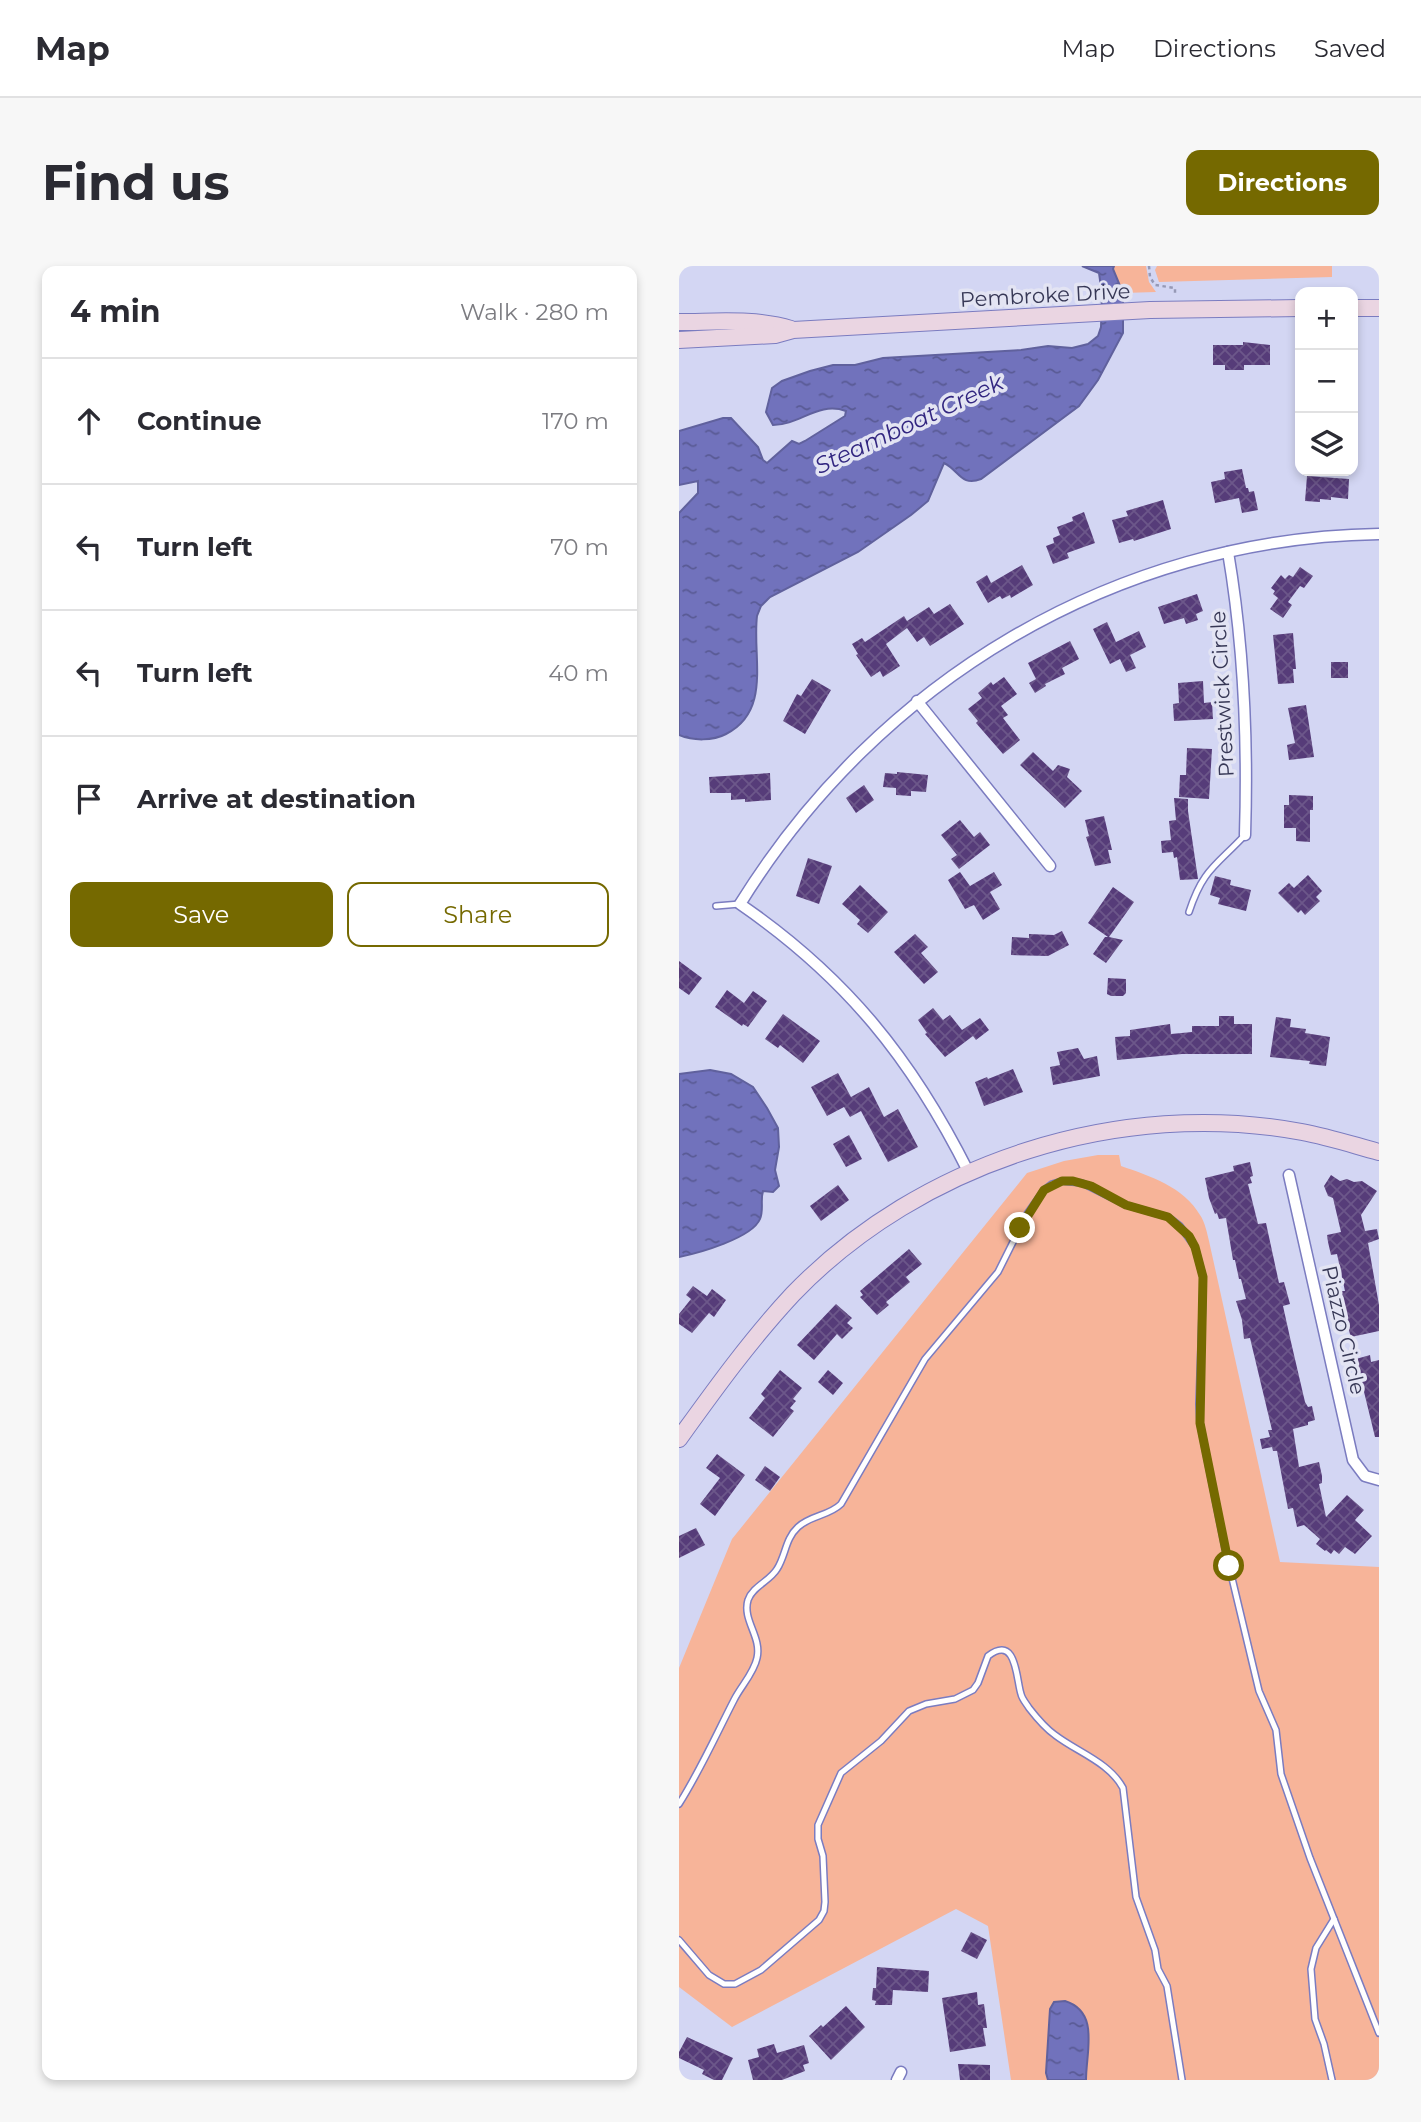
<!DOCTYPE html>
<meta charset="utf-8">
<style>
body{margin:0;font-family:Montserrat,sans-serif;background:#f7f7f7;color:#2b2b33}
.controls{position:absolute;right:21px;top:21px;display:grid;overflow:hidden;border-radius:14px;box-shadow:0 4px 10px #0003}
.controls button{width:63px;height:63px;display:grid;place-items:center;padding:0;border:0;border-bottom:2px solid #e1e1e2;background:#fff;color:#2b2b33;font:35px sans-serif}
.stop{position:absolute;width:21px;height:21px;margin:-16px;border:5px solid #756900;border-radius:50%;background:#fff}
.stop.end{background:#756900;border-color:#fff;box-shadow:0 2px 7px #0008}
.list{margin:0;padding:0;list-style:none}
h2{display:flex;justify-content:space-between;align-items:center;height:91px;margin:0;padding:0 28px;font-size:30px}
h2 small{font-size:23px;font-weight:400;color:#7c7c81}
.list li{display:grid;grid-template-columns:46px 1fr auto;gap:21px;align-items:center;box-sizing:border-box;height:126px;padding:0 28px;border-top:2px solid #e1e1e2}
.list b{display:block;font-size:26px;white-space:nowrap}
.list em{font-size:23px;font-style:normal;color:#7c7c81}
.actions{display:flex;gap:14px;padding:21px 28px}
.actions a{flex:1;padding:16px 0;border:2px solid #756900;border-radius:14px;text-align:center;font-size:24px;color:#756900}
.actions .main{background:#756900;color:#fff}
.icon{flex:none;width:38px;height:38px;fill:none;stroke:currentColor;stroke-width:2;stroke-linecap:round;stroke-linejoin:round}
.map{position:relative;flex:none;width:700px;height:1814px;overflow:hidden;border-radius:14px}
header{display:flex;align-items:center;gap:42px;box-sizing:border-box;height:98px;padding:0 35px;background:#fff;border-bottom:2px solid #e1e1e2}
header strong{font-size:33px}
nav{display:flex;gap:38px;margin-inline-start:auto;font-size:24px}
.intro{display:flex;align-items:center;justify-content:space-between;box-sizing:border-box;height:168px;padding:0 42px}
h1{margin:0;font-size:49px}
.button{padding:18px 32px;border-radius:14px;background:#756900;color:#fff;font-size:24px;font-weight:700}
main{display:flex;gap:42px;padding:0 42px}
aside{flex:1;background:#fff;border-radius:14px;box-shadow:0 4px 10px #0003}
.map>svg:first-child{display:block}
.green{fill:#f7b499}
.water{fill:url(#water-ripples);stroke:#60619d;stroke-width:2}
.building{fill:url(#building-cross-hatch)}
.lines{fill:none;stroke-linecap:round;stroke-linejoin:round}
.lane-casing{stroke:#7b7cc0;stroke-width:8}
.street-casing{stroke:#7b7cc0;stroke-width:13}
.secondary-casing{stroke:#7b7cc0;stroke-width:18}
.path{stroke:#9699b6;stroke-width:2.5;stroke-dasharray:3.5 3.5;stroke-linecap:butt}
.lane{stroke:#fff;stroke-width:5}
.street{stroke:#fff;stroke-width:10}
.secondary{stroke:#ead5e2;stroke-width:16}
.route{stroke:#756900;stroke-width:9}
.labels{text-anchor:middle;dominant-baseline:central;stroke-width:7;stroke-linejoin:round;paint-order:stroke}
.street-label{font-size:21px;fill:#373856;stroke:#e3e4f3}
.water-label{font-size:23px;font-style:italic;fill:#322680;stroke:#e3e4f3}
</style>
<header>
<strong>Map</strong>
<nav><a>Map</a><a>Directions</a><a>Saved</a></nav>
</header>
<div class="intro"><h1>Find us</h1><a class="button">Directions</a></div>
<main>
<aside>
<h2>4 min<small>Walk · 280 m</small></h2>
<ul class="list">
<li><svg class="icon" aria-label="ahead" viewBox="0 0 24 24"><path d="M12 20V5M6 11l6-6 6 6"/></svg><div><b>Continue</b></div><em>170 m</em></li>
<li><svg class="icon" aria-label="left" viewBox="0 0 24 24"><path d="M17 20v-9H6M10 6l-5 5 5 5"/></svg><div><b>Turn left</b></div><em>70 m</em></li>
<li><svg class="icon" aria-label="left" viewBox="0 0 24 24"><path d="M17 20v-9H6M10 6l-5 5 5 5"/></svg><div><b>Turn left</b></div><em>40 m</em></li>
<li><svg class="icon" aria-label="arrive" viewBox="0 0 24 24"><path d="M6 21V4h12l-3 4 3 4H6"/></svg><div><b>Arrive at destination</b></div></li>
</ul>
<div class="actions"><a class="main">Save</a><a>Share</a></div>
</aside>
<div class="map">
<svg width="700" height="1814" viewBox="0 0 700 1814">
<defs>
<pattern id="water-ripples" width="26" height="14" patternUnits="userSpaceOnUse" patternTransform="scale(1.75)"><rect width="26" height="14" fill="#7172bc"/><path d="M2 4q2-2 4 0t4 0M15 11q2-2 4 0t4 0" fill="none" stroke="#595a94"/></pattern>
<pattern id="building-cross-hatch" width="8" height="8" patternUnits="userSpaceOnUse" patternTransform="scale(1.75)"><rect width="8" height="8" fill="#563c79"/><path d="M0 0l8 8M0 8l8-8" fill="none" stroke="#6c578a"/></pattern>
</defs>
<rect width="100%" height="100%" fill="#d3d6f3"/>
<g class="green">
<polygon points="435,0 467,0 470,16 477,26 444,27 433,3"/>
<polygon points="478,0 653,0 653,11 480,16 476,4"/>
<path d="M419,889H440L442,900C471,910 505,921 521,949C526,956 528,967 530,975L601,1296L700,1301V1814H332L309,1660L277,1643L53,1761L0,1721V1402L53,1273L348,907L385,895Z"/>
</g>
<g class="water">
<path d="M403,0H435L434,3L444,27V67L419,114L400,140L302,213C282,221 280,204 265,197L249,235L232,249L179,286L91,331L82,340L78,350C73,390 93,445 47,468C34,475 14,475 0,469V247L19,227V215L0,219V165L44,152H52L79,181L84,194L88,197L113,175L120,178L126,175L166,150L167,145C139,135 121,159 94,159L87,146L93,122L103,115L131,105L154,99H176L204,92L342,84L369,80L393,82L409,78L419,70L422,61L423,28L420,7Z"/>
<path d="M31,804L52,808L74,821L88,842L99,862L100,881L96,904L100,920L94,926L84,925C81,935 85,943 81,953C73,972 20,987 0,991V808Z"/>
<path d="M386,1735C421,1746 407,1785 407,1814H369L367,1807L371,1743L375,1736Z"/>
</g>
<g class="building">
<polygon points="564,76 591,79 591,99 565,99 565,104 546,104 546,99 534,99 534,79 564,79"/>
<polygon points="563,203 567,222 569,222 570,226 575,225 579,244 563,247 560,232 536,237 532,216 546,213 545,206"/>
<polygon points="628,210 670,213 669,233 652,231 652,234 641,233 641,236 626,235"/>
<polygon points="484,234 492,263 455,275 454,273 440,277 433,254 449,250 447,245"/>
<polygon points="405,246 416,277 388,287 390,292 374,298 367,280 375,277 374,272 381,269 378,261 394,255 393,251"/>
<polygon points="343,299 354,319 332,332 331,329 323,333 321,330 309,337 297,316 308,309 312,317"/>
<polygon points="621,301 634,310 625,322 621,320 609,336 613,339 604,352 591,343 599,332 594,328 596,325 592,322 602,309 606,313 610,309 614,311"/>
<polygon points="518,328 524,345 517,348 519,354 507,358 505,352 485,358 479,341"/>
<polygon points="271,338 285,358 251,380 245,371 238,376 228,362 207,378 221,400 204,411 201,405 192,411 177,389 179,388 173,378 183,372 186,376 225,350 228,355 250,341 255,348"/>
<polygon points="428,356 437,376 460,365 467,381 451,389 457,402 447,406 441,393 431,398 414,363"/>
<polygon points="614,367 617,403 614,403 615,417 599,418 594,369"/>
<polygon points="391,375 400,393 383,402 386,408 366,418 367,420 356,427 350,417 357,413 349,397"/>
<rect x="652" y="396" width="17" height="16"/>
<polygon points="325,411 338,428 322,440 329,449 324,452 341,474 324,488 297,457 299,455 289,443 303,432 299,427 312,416 314,419"/>
<polygon points="133,413 152,424 126,468 104,455 118,428 122,430"/>
<polygon points="524,415 525,437 533,436 534,453 495,455 494,438 500,437 499,417"/>
<polygon points="627,439 635,491 610,494 608,479 616,477 609,442"/>
<polygon points="508,482 533,483 530,533 500,531 501,509 507,509"/>
<polygon points="354,486 374,505 379,499 391,503 388,511 403,525 386,542 341,499"/>
<polygon points="218,506 249,509 247,526 232,525 232,530 217,529 217,522 204,521 206,507 218,508"/>
<polygon points="91,507 92,534 66,536 66,533 52,534 52,527 31,527 30,511"/>
<polygon points="185,519 195,534 177,547 167,532"/>
<polygon points="610,529 634,530 634,544 631,544 631,576 617,575 617,562 605,562 605,539 610,539"/>
<polygon points="495,532 509,533 509,545 519,613 501,614 498,591 495,592 494,586 483,587 482,575 492,574 490,555 497,554"/>
<polygon points="425,550 433,584 429,584 432,597 416,600 407,571 410,570 406,554"/>
<polygon points="281,554 295,571 301,566 311,579 280,603 272,593 278,589 262,569"/>
<polygon points="129,592 153,600 140,638 117,630"/>
<polygon points="281,606 291,620 315,606 323,619 311,626 321,643 304,654 295,639 286,643 269,614"/>
<polygon points="629,609 643,625 637,631 641,635 626,649 622,644 619,647 599,627 610,617 615,622"/>
<polygon points="536,610 552,614 551,619 572,624 567,645 539,638 541,632 531,629"/>
<polygon points="181,619 209,646 189,667 178,658 181,654 163,638"/>
<polygon points="434,621 455,636 430,671 444,674 427,697 414,688 426,671 429,671 409,657"/>
<polygon points="383,665 390,679 369,690 332,689 333,671 350,672 350,668 375,669"/>
<polygon points="236,668 249,681 242,687 259,706 245,718 215,686"/>
<polygon points="0,695 23,712 10,729 0,722"/>
<polygon points="429,712 447,713 447,727 444,730 432,730 428,728"/>
<polygon points="48,724 65,737 74,725 88,735 69,761 64,758 63,760 36,741"/>
<polygon points="254,742 264,754 271,749 283,764 301,752 310,764 297,774 294,770 266,791 246,768 248,767 239,754"/>
<polygon points="104,748 141,775 124,797 101,779 99,782 86,773"/>
<polygon points="540,750 555,750 555,758 573,758 573,788 503,788 438,794 436,771 451,770 451,764 491,758 492,768 513,766 513,760 540,760"/>
<polygon points="597,751 612,753 611,761 627,763 626,767 651,771 647,800 630,798 631,795 591,791"/>
<polygon points="399,782 405,793 418,790 421,810 374,819 371,801 381,799 378,786"/>
<polygon points="334,803 344,826 305,840 296,816 308,811 309,813"/>
<polygon points="159,807 172,831 190,821 205,851 219,843 239,881 209,896 182,845 171,851 165,841 148,850 132,821"/>
<polygon points="170,869 183,893 167,901 154,878"/>
<polygon points="571,896 574,910 571,911 573,917 569,918 579,958 587,957 600,1017 605,1016 611,1038 604,1040 612,1076 626,1136 629,1141 633,1140 636,1154 629,1156 629,1159 614,1163 620,1201 640,1196 643,1210 643,1217 640,1218 647,1251 668,1229 685,1244 676,1254 693,1270 676,1288 666,1281 660,1288 655,1284 652,1288 647,1284 646,1285 637,1278 641,1273 625,1259 618,1261 614,1242 609,1243 598,1185 594,1185 593,1181 583,1183 581,1173 591,1171 589,1164 593,1164 571,1072 565,1073 563,1054 557,1035 567,1033 562,1013 560,1013 556,994 554,994 547,952 540,953 538,947 536,948 530,932 526,912 555,905 554,900"/>
<polygon points="652,909 661,915 668,913 675,916 683,915 698,925 682,949 686,965 698,963 700,973 689,977 700,1039 700,1065 672,1071 670,1065 664,1034 663,1025 666,1025 658,988 652,989 649,976 648,969 662,966 654,932 649,930 645,920"/>
<polygon points="159,919 170,934 142,955 131,940"/>
<polygon points="230,983 243,998 227,1011 231,1016 207,1036 210,1039 198,1049 181,1031 184,1029 181,1025"/>
<polygon points="14,1020 28,1030 33,1023 47,1034 35,1051 30,1047 13,1067 0,1058 0,1048 12,1033 7,1029"/>
<polygon points="157,1038 173,1052 168,1057 174,1062 163,1073 158,1068 135,1094 118,1079"/>
<polygon points="691,1089 692,1096 700,1094 700,1171 696,1171 677,1093"/>
<polygon points="101,1104 123,1122 114,1133 117,1135 111,1142 115,1145 94,1171 70,1152 86,1132 82,1128"/>
<polygon points="149,1104 164,1117 154,1129 139,1116"/>
<polygon points="38,1188 66,1209 36,1250 21,1238 41,1212 27,1202"/>
<polygon points="86,1200 101,1211 91,1225 76,1214"/>
<polygon points="17,1262 26,1279 0,1292 0,1270"/>
<polygon points="292,1666 308,1674 298,1693 282,1685"/>
<polygon points="198,1701 250,1705 249,1726 214,1724 213,1739 196,1739 197,1735 193,1734 194,1722 197,1722"/>
<polygon points="298,1726 299,1739 305,1738 308,1762 304,1762 307,1780 271,1786 263,1732"/>
<polygon points="167,1740 186,1761 152,1794 130,1770 142,1759 144,1761"/>
<polygon points="8,1771 54,1792 43,1814 35,1814 23,1808 25,1804 0,1792 0,1786"/>
<polygon points="95,1778 98,1787 125,1779 130,1797 124,1799 126,1805 103,1814 74,1814 69,1794 80,1791 78,1783"/>
<polygon points="279,1798 311,1799 311,1814 281,1814"/>
</g>
<g class="lines">
<defs>
<g id="lane">
<polyline points="37,640 61,638"/>
<path d="M510,646C524,603 537,600 566,569"/>
<path d="M0,1538C21,1505 37,1469 55,1434C62,1420 75,1407 78,1392C83,1371 63,1354 69,1334C74,1320 91,1315 98,1303C107,1289 106,1273 119,1261C132,1249 150,1250 162,1238L246,1093L319,1006L348,948L365,924L373,918L383,915L403,917L447,939L489,951L501,960L516,981L524,1011V1024L520,1138L521,1157L547,1287L580,1425L597,1464L602,1508L631,1592L700,1767"/>
<path d="M0,1674L30,1709L45,1718H56L82,1704L140,1654L145,1645L146,1636L144,1590L139,1573V1559L162,1507L202,1475L230,1445L247,1438L276,1433L294,1424L299,1417L309,1390C338,1368 337,1413 342,1428C343,1433 347,1437 350,1442C357,1451 366,1462 376,1469C398,1486 430,1496 444,1522L457,1631L476,1684L479,1703L488,1720L503,1814"/>
<polyline points="653,1814 645,1778 636,1753 632,1703 637,1682 655,1653"/>
</g>
<g id="street">
<path d="M549,286C565,380 569,473 566,569"/>
<polyline points="238,435 371,600"/>
<path d="M290,907C233,793 167,711 61,638C199,415 436,272 700,268"/>
<polyline points="610,909 674,1194 686,1210 700,1214"/>
<polyline points="218,1814 222,1806"/>
</g>
<g id="secondary">
<polyline points="674,42 700,42"/>
<path d="M0,56C37,56 76,52 112,63"/>
<polyline points="0,74 96,69 114,64 471,44 621,42"/>
<path d="M0,1173C36,1123 72,1073 114,1028C242,895 443,832 623,866C650,871 674,879 700,886"/>
</g>
</defs>
<use href="#lane" class="lane-casing"/>
<use href="#street" class="street-casing"/>
<use href="#secondary" class="secondary-casing"/>
<polyline class="path" points="470,0 471,11 476,19 496,22 496,30"/>
<use href="#lane" class="lane"/>
<use href="#street" class="street"/>
<use href="#secondary" class="secondary"/>
</g>
<g class="lines">
<polyline class="route" points="341,962 365,924 383,915 394,915 412,920 447,939 489,951 510,970 516,981 524,1011 521,1157 550,1300"/>
</g>
<g class="labels">
<g class="street-label">
<text transform="translate(366 29) rotate(-3)">Pembroke Drive</text>
<text transform="translate(543 428) rotate(-93)">Prestwick Circle</text>
<text transform="translate(665 1064) rotate(77)">Piazzo Circle</text>
</g>
<g class="water-label">
<text transform="translate(230 158) rotate(-25)">Steamboat Creek</text>
</g>
</g>
</svg>
<div class="controls">
<button>+</button>
<button>−</button>
<button><svg class="icon" aria-label="layers" viewBox="0 0 24 24"><path d="M12 4l9 5-9 5-9-5zM3 14l9 5 9-5"/></svg></button>
</div>
<div class="stop" style="left:550px;top:1300px"></div>
<div class="stop end" style="left:341px;top:962px"></div>
</div>
</main>
